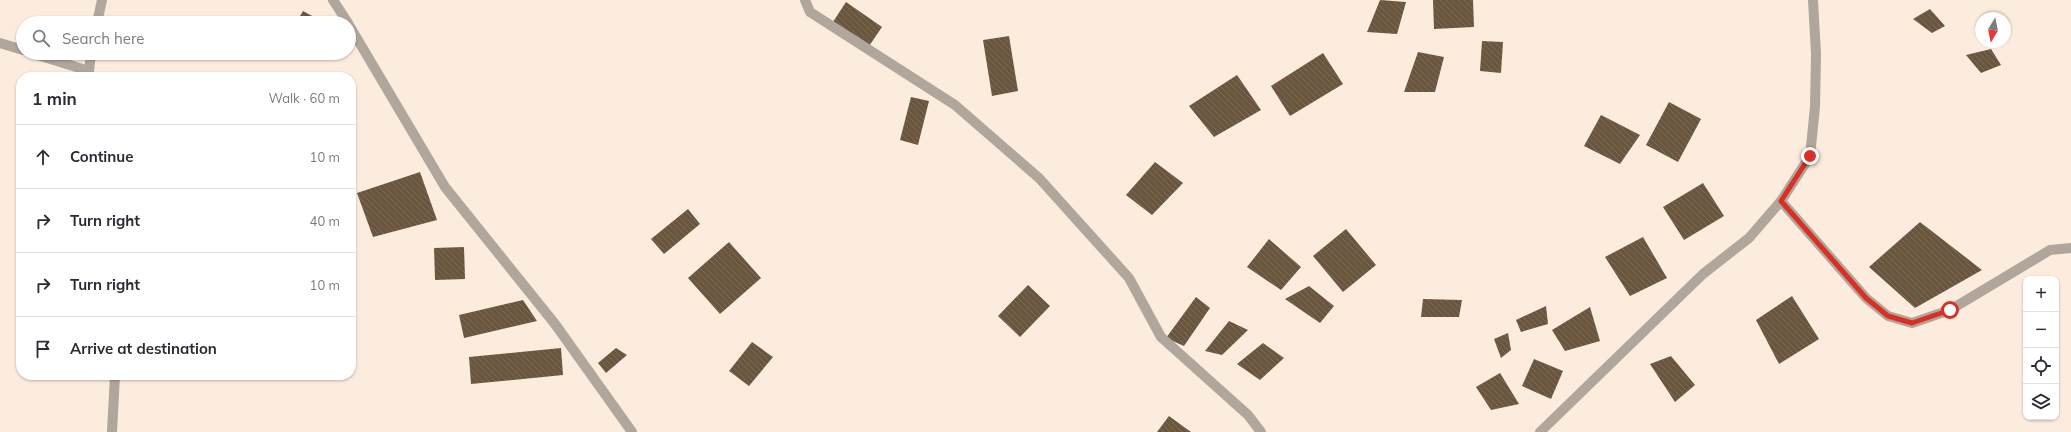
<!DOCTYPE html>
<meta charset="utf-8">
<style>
body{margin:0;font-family:Mulish,sans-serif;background:#f2f2f3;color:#2b2b33}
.controls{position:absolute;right:12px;bottom:12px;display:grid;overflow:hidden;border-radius:8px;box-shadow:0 1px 3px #0004}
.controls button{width:36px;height:36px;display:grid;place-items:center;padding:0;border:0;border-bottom:1px solid #e1e1e2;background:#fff;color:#2b2b33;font:20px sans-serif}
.compass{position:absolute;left:1975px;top:12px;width:36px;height:36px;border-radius:50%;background:#fff;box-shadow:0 1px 3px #0004;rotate:190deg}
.stop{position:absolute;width:12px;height:12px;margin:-9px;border:3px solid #d93025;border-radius:50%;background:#fff}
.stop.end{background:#d93025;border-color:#fff;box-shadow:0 1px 4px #0008}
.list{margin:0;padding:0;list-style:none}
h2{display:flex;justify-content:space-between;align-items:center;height:52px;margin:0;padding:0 16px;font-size:17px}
h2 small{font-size:13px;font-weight:400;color:#7c7c81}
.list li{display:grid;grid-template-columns:26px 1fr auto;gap:12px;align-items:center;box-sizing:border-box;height:64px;padding:0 16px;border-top:1px solid #e1e1e2}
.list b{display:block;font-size:15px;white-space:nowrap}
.list em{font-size:13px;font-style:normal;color:#7c7c81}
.icon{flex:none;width:22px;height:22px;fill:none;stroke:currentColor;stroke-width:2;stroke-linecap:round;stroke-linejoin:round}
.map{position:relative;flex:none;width:2071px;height:432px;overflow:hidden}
.search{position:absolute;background:#fff;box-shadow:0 1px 3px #0004;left:16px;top:16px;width:340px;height:44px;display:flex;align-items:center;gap:10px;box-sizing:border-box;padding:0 14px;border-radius:22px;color:#7c7c81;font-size:15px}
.panel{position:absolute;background:#fff;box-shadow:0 1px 3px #0004;left:16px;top:72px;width:340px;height:308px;border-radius:16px}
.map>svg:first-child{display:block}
.building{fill:url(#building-back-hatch)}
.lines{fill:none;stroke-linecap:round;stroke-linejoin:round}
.street{stroke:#b1a69b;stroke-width:10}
.route{stroke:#d93025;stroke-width:5}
</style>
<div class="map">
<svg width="2071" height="432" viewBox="0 0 2071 432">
<defs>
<pattern id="building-back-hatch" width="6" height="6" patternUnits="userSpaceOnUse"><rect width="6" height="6" fill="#6a553f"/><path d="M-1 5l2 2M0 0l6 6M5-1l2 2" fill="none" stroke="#7c6b59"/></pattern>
</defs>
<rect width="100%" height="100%" fill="#fbecdd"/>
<g class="building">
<polygon points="1380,0 1406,2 1397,34 1367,32"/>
<polygon points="1433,0 1473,0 1474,27 1434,29"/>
<polygon points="846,2 882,27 865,52 829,28"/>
<polygon points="1930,9 1945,26 1932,33 1913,19"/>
<polygon points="303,11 325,23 296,23"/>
<polygon points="1009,36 1018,91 992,96 983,40"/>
<polygon points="1482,41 1503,42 1501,73 1480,71"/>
<polygon points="1991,49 2001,65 1981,73 1966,55"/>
<polygon points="1418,52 1444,57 1435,92 1404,92"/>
<polygon points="1323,53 1343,84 1290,116 1271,86"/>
<polygon points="1237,75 1261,110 1214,137 1189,106"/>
<polygon points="911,97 929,101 918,145 900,140"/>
<polygon points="1669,102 1701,119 1678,162 1646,145"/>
<polygon points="1601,115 1640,135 1620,164 1584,146"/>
<polygon points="1155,162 1183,183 1152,215 1126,195"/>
<polygon points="420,172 437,220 373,237 357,193"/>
<polygon points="1703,183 1724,216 1684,240 1663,207"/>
<polygon points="688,209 700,224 664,254 651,239"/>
<polygon points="1920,222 1982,270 1915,308 1869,267"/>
<polygon points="1346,229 1376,265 1343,292 1313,256"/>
<polygon points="1643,237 1667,278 1630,296 1605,257"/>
<polygon points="1269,239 1301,267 1281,290 1247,267"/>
<polygon points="729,242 761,278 720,314 688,278"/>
<polygon points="464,247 465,279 435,280 434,248"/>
<polygon points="1028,285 1050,306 1020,337 998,316"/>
<polygon points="1309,286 1334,306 1320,323 1285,299"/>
<polygon points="1792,296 1819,339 1779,364 1756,320"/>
<polygon points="1196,297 1210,308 1184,346 1166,338"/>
<polygon points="1423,299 1462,300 1459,317 1421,317"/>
<polygon points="523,300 537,321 464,338 459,315"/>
<polygon points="1546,306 1548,324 1521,332 1516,320"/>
<polygon points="1590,307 1600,341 1565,351 1552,330"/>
<polygon points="1229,321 1248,330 1222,355 1205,351"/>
<polygon points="1508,333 1511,350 1501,358 1494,339"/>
<polygon points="752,342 773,357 749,386 729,371"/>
<polygon points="1263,343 1284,358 1260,380 1237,364"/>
<polygon points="561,348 563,375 471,384 469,357"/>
<polygon points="616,348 627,355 606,373 598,363"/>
<polygon points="1671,356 1695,385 1675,402 1650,364"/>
<polygon points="1534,359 1563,371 1551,399 1522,386"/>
<polygon points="1500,373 1519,404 1491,410 1476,387"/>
<polygon points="1169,416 1191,432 1157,432"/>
</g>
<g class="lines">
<g class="street">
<polyline points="333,0 348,23"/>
<polyline points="805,0 810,12 955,105 1039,178 1129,278 1161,337 1248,415 1261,432"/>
<polyline points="97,23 102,0"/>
<polyline points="349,25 445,187 555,324 632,432"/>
<polyline points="0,43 23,50"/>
<polyline points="31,53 89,71"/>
<polyline points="90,77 89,71 91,53"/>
<polyline points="1781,201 1866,298 1888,316 1912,323 1950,310 2050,250 2071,248"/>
<polyline points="112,432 115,375"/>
<polyline points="1540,432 1703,274 1749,238 1781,201 1810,156 1815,107 1816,54 1813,0"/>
</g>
</g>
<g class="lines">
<polyline class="route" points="1810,156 1781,201 1866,298 1888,316 1912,323 1950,310"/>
</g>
</svg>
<div class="controls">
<button>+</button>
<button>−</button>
<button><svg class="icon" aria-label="locate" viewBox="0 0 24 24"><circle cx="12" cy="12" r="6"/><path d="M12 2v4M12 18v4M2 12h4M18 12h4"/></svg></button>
<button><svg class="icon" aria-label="layers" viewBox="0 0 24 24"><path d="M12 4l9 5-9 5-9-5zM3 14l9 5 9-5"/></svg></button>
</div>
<svg class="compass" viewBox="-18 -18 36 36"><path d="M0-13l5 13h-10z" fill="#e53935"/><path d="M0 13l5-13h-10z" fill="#7c7c81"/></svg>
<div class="stop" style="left:1950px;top:310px"></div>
<div class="stop end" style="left:1810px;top:156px"></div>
<div class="search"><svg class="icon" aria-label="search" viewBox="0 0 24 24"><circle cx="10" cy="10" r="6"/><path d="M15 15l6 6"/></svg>Search here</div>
<section class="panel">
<h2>1 min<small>Walk · 60 m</small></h2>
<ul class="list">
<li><svg class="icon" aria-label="ahead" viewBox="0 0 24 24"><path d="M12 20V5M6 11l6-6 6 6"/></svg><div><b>Continue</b></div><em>10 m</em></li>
<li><svg class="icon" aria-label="right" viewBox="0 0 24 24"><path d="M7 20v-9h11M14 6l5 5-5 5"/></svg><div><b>Turn right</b></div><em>40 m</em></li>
<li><svg class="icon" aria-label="right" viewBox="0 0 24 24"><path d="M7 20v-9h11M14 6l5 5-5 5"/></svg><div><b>Turn right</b></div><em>10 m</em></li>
<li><svg class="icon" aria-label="arrive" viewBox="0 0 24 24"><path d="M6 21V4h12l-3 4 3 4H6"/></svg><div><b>Arrive at destination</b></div></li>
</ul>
</section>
</div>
